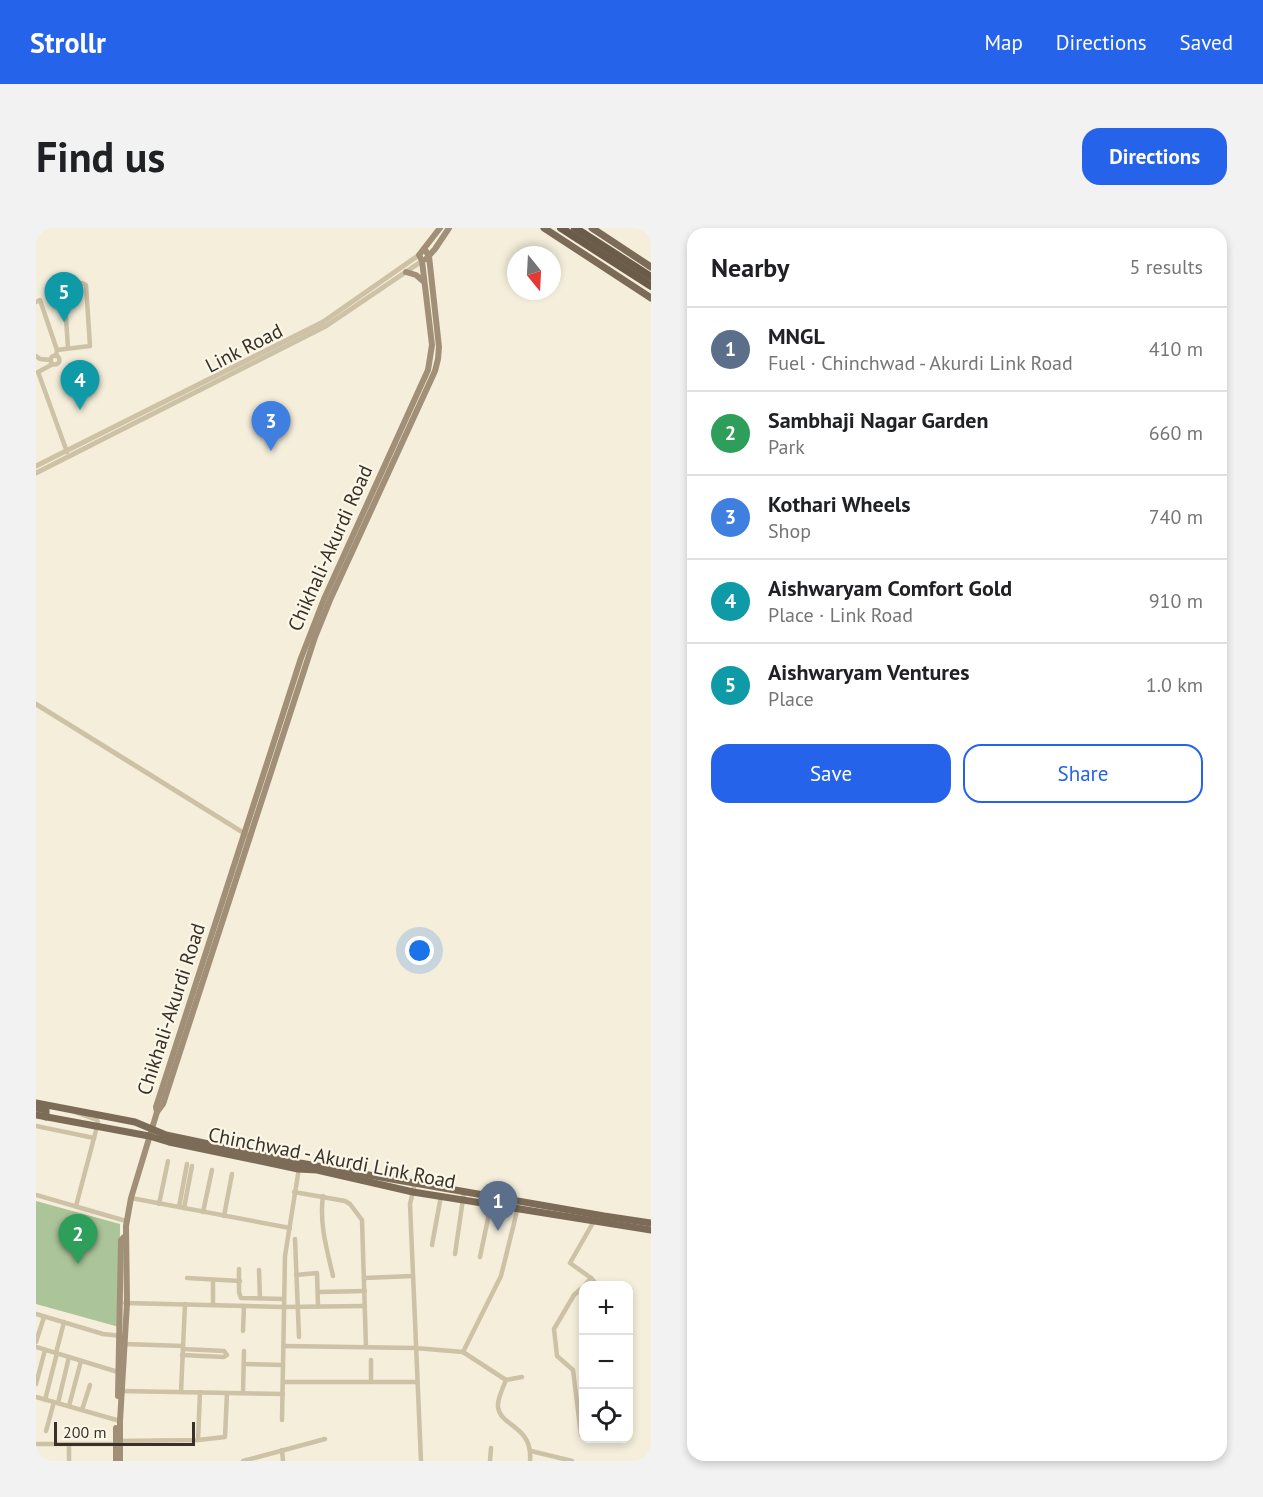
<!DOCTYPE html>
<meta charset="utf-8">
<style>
body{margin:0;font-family:"PT Sans",sans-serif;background:#f2f2f2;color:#202124}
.controls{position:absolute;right:18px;bottom:18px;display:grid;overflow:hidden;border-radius:12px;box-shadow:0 3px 9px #0003}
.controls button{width:54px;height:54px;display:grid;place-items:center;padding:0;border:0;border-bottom:2px solid #e0e0e0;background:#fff;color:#202124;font:30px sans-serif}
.compass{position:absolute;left:471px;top:18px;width:54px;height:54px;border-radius:50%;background:#fff;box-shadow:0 3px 9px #0003;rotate:162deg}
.scale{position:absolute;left:18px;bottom:15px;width:141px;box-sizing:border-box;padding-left:6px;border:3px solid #393127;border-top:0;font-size:16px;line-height:21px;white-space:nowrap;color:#393127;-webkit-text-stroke:4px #fbf7e8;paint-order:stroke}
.you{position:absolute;left:384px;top:723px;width:21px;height:21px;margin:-15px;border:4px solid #fff;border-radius:50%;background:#1a73e8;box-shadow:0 0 0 9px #1a73e833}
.badge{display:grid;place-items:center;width:39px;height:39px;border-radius:50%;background:#2563eb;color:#fff;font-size:20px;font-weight:700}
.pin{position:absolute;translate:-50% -50px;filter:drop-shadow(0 2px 3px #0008)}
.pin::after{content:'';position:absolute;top:32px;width:21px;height:18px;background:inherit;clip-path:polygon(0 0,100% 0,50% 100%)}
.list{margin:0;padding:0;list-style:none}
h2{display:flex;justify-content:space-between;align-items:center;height:78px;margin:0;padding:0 24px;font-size:26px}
h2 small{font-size:20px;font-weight:400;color:#757577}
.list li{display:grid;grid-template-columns:39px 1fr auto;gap:18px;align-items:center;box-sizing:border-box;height:84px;padding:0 24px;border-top:2px solid #e0e0e0}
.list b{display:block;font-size:22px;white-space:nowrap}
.list p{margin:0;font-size:20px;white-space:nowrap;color:#757577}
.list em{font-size:20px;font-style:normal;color:#757577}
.actions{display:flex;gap:12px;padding:18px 24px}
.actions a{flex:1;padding:14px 0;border:2px solid #2563eb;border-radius:18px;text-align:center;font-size:21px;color:#2563eb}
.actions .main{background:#2563eb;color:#fff}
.icon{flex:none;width:33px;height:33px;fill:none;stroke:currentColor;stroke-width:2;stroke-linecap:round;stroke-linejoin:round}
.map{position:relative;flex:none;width:615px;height:1233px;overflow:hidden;border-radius:18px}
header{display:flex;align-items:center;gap:36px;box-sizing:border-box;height:84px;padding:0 30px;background:#2563eb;color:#fff}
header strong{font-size:28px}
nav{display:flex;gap:33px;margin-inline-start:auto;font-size:21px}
.intro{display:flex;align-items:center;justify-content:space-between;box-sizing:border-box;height:144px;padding:0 36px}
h1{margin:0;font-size:42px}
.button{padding:15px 27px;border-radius:18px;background:#2563eb;color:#fff;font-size:21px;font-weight:700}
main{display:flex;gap:36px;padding:0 36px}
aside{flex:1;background:#fff;border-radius:18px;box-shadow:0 3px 9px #0003}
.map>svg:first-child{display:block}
.green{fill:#acc49a}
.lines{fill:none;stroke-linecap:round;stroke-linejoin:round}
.minor{stroke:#cdc1a6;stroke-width:4.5}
.tertiary{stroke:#cdc1a6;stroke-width:5}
.secondary{stroke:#a19077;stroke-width:6}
.primary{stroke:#7c6c57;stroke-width:7}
.trunk{stroke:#6b5c4a;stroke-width:8}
.labels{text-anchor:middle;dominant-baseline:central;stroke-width:4.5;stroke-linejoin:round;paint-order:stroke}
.street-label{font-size:20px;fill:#393127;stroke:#fbf7e8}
</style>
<header>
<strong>Strollr</strong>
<nav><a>Map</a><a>Directions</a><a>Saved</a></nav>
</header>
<div class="intro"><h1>Find us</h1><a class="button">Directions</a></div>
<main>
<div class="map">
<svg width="615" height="1233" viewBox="0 0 615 1233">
<rect width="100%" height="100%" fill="#f4eedb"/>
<polygon class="green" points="0,973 84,996 83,1099 0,1076"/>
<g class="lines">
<g class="minor">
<polyline points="613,0 615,4"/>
<polyline points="0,74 4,72 21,122"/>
<circle cx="19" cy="132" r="4.5"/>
<polyline points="0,128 4,131 15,132"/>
<polyline points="20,128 21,122 54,118 50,57 46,55 30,56 28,60 32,120"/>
<polyline points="17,136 2,144 31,224"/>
<polyline points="39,884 61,892 62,895 40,978"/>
<polyline points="0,898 58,910"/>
<polyline points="379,955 374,976 385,1233"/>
<polyline points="258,964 309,973 314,976 326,992 330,1119"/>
<polyline points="0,967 90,993"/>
<path d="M287,968C283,995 291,1022 297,1048"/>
<polyline points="95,970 254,1000"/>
<polyline points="123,976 132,933"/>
<polyline points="143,979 151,936"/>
<polyline points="148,980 156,938"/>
<polyline points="167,984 176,942"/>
<polyline points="188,988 196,946"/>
<polyline points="259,1011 263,1109"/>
<polyline points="396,1017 405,968"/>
<polyline points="419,1026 428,964"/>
<polyline points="444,1029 455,976"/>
<polyline points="203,1041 203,1064 205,1070 248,1071"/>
<polyline points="223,1042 224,1070"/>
<polyline points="260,1047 281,1045 282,1078"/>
<polyline points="151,1050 204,1053"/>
<polyline points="328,1050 377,1048"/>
<polyline points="555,1050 562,1058"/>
<polyline points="548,1058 555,1050 534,1035 558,993"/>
<polyline points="282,1064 329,1063"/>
<polyline points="89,1075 248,1079 329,1078"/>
<polyline points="177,1077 177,1052"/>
<polyline points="0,1086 67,1106 86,1108"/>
<polyline points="207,1103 208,1078"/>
<polyline points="0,1114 8,1089"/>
<polyline points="88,1116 147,1118"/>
<polyline points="248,1118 379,1120 427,1124 470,1152 486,1149"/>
<polyline points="0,1119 82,1144"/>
<polyline points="427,1124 465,1048 482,979"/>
<polyline points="20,1125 28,1094"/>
<polyline points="146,1127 188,1129 191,1127 188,1123 147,1121"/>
<polyline points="208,1136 247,1137"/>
<path d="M470,1152C467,1160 461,1171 462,1179C464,1199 497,1197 494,1233"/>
<polyline points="247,1154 380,1154"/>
<polyline points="335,1154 335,1132"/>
<polyline points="0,1156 9,1122"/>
<polyline points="84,1163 247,1166"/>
<polyline points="145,1164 149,1076"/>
<polyline points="207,1165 208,1123"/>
<polyline points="0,1169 84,1193"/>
<polyline points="9,1172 21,1125"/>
<polyline points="22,1175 33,1129"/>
<polyline points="33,1178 45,1133"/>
<polyline points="46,1182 54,1157"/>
<polyline points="246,1192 249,1028 263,940"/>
<polyline points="10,1203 18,1174"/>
<polyline points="545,1207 537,1142 521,1128 518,1101 538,1067 548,1058"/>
<polyline points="162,1212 164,1164"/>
<polyline points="84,1213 162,1212 189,1209 191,1165"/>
<polyline points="0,1216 80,1216"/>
<polyline points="33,1216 33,1233"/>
<polyline points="246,1222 247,1233"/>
<polyline points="495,1223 536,1233"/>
<polyline points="207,1233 289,1211"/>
<polyline points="454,1233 455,1220"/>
</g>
<g class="tertiary">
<polyline points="0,238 287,94 383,27"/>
<polyline points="0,245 290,98 386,33"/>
<polyline points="0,476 211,607"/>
</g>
<g class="secondary">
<polyline points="390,31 399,21 413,0"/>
<polyline points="370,44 380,47 387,53"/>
<polyline points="121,884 127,876 279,409 294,372 399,143 402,131 403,119 393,28 389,22"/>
<polyline points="82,1168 85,1012 89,1008"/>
<polyline points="80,1233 80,1200"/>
<polyline points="84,1233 84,1193 91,1075 90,998 95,970 121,884 120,879 265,430 288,371 392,142 396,117 386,33 383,27 404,0"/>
</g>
<g class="primary">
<polyline points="508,0 615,70"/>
<polyline points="556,0 615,39"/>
<polyline points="0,875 99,894 130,907 264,935 568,988 615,995"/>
<polyline points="0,880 10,882 10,889"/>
<polyline points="0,887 113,908 133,914 262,941 281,942 377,964 615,1002"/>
</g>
<g class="trunk">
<polyline points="525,0 615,58"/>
<polyline points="539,0 615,49"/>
</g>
</g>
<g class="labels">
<g class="street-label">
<text transform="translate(208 120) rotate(-27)">Link Road</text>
<text transform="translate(294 320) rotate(-66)">Chikhali-Akurdi Road</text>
<text transform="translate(135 781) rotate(-72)">Chikhali-Akurdi Road</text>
<text transform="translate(296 930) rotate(11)">Chinchwad - Akurdi Link Road</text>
</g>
</g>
</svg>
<div class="controls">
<button>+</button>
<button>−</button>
<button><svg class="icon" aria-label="locate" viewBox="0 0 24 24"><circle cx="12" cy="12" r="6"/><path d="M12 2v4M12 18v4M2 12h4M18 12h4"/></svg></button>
</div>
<svg class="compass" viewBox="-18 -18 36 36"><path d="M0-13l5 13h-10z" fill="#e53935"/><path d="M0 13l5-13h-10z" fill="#757577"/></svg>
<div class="scale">200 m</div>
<div class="you"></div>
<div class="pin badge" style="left:462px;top:1003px;background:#5c6f8a">1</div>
<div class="pin badge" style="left:42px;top:1036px;background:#2e9e5b">2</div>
<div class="pin badge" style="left:235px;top:223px;background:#3f7fe0">3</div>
<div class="pin badge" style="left:44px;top:182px;background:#0f9aa8">4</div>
<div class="pin badge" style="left:28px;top:94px;background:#0f9aa8">5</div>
</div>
<aside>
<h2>Nearby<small>5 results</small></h2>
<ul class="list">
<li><span class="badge" style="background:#5c6f8a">1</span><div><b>MNGL</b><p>Fuel · Chinchwad - Akurdi Link Road</p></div><em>410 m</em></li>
<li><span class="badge" style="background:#2e9e5b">2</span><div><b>Sambhaji Nagar Garden</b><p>Park</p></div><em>660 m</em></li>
<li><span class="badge" style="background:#3f7fe0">3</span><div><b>Kothari Wheels</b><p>Shop</p></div><em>740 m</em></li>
<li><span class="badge" style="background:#0f9aa8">4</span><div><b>Aishwaryam Comfort Gold</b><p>Place · Link Road</p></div><em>910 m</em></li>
<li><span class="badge" style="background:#0f9aa8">5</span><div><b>Aishwaryam Ventures</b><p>Place</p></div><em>1.0 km</em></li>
</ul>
<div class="actions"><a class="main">Save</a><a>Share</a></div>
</aside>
</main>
